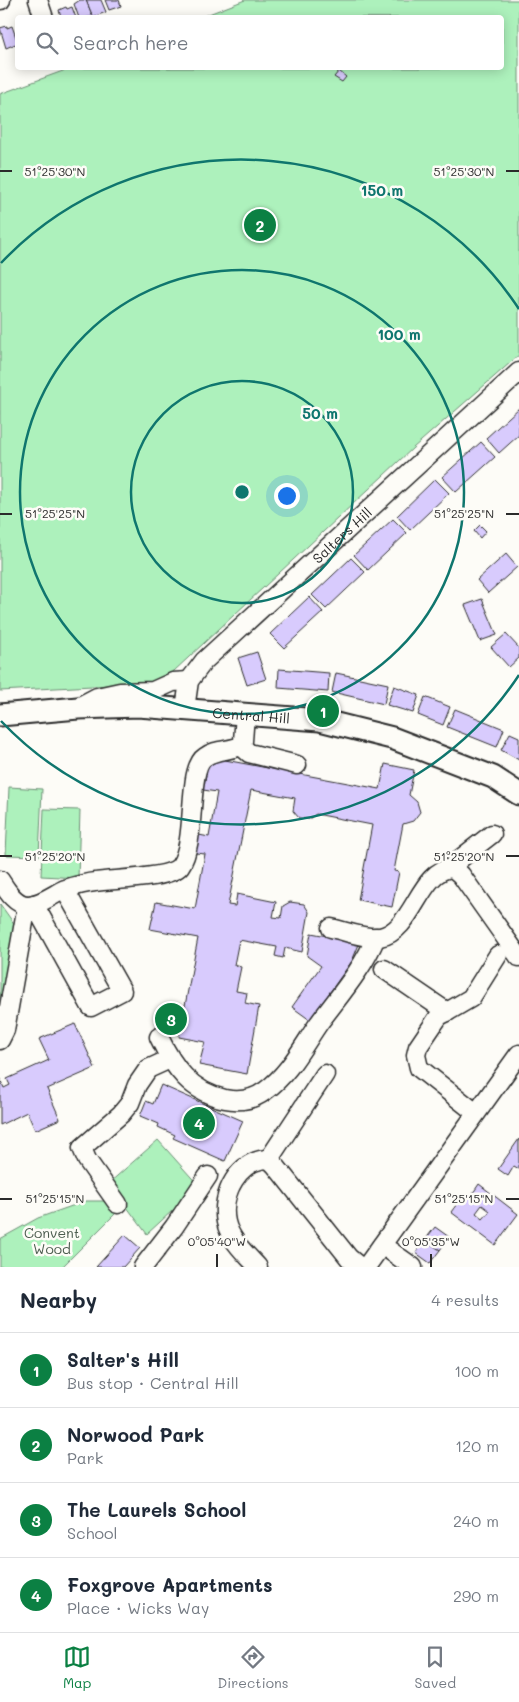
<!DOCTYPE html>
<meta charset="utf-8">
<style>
body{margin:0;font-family:Mali,sans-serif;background:#f6f6f7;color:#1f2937}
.you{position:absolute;left:286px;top:495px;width:18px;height:18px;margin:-12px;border:4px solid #fff;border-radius:50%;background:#1a73e8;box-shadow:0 0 0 8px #1a73e833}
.badge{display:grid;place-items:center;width:32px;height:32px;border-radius:50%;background:#0b8043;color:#fff;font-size:16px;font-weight:700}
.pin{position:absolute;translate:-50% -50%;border:2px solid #fff;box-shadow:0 1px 5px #0006}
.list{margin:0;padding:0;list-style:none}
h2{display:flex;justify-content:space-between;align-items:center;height:65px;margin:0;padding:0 20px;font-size:21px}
h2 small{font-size:16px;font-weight:400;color:#747a83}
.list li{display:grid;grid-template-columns:32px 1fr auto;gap:15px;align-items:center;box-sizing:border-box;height:75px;padding:0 20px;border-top:1px solid #e0e1e3}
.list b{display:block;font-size:19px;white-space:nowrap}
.list p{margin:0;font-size:16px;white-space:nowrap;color:#747a83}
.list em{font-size:16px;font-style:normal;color:#747a83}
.icon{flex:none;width:28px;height:28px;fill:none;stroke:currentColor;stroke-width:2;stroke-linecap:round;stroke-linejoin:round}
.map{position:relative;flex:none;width:519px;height:1267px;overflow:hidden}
.search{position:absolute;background:#fff;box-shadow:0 2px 12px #0003;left:15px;right:15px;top:15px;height:55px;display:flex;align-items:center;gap:12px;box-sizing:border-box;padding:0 18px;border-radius:5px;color:#747a83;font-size:19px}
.sheet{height:365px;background:#fff}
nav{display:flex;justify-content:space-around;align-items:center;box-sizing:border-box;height:70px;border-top:1px solid #e0e1e3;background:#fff;font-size:14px;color:#747a83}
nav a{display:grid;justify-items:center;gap:2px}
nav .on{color:#0b8043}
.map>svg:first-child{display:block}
.green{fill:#adf1bc;stroke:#6c8e74}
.building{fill:#d8cbfd;stroke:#2b2b2b;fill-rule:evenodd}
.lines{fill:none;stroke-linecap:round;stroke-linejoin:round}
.minor-casing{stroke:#2b2b2b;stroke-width:21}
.major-casing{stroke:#2b2b2b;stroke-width:25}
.minor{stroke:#fdfcf7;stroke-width:18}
.major{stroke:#fdfcf7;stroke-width:21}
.ticks{fill:none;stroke:#2b2b2b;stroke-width:2}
.ring{fill:none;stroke:#0f766e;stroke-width:2.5}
.labels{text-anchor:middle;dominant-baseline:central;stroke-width:5;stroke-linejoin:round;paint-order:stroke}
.street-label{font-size:14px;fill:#2b2b2b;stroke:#fdfcf7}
.park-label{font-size:14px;fill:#4c5c4f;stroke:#fdfcf7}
.ticks-label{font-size:12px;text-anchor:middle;fill:#2b2b2b;stroke:#fdfcf7;stroke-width:5;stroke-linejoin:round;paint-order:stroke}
.centre{fill:#0f766e;stroke:#fdfcf7;stroke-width:2.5}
.ring-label{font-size:15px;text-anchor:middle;font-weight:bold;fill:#0f766e;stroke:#fdfcf7;stroke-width:5;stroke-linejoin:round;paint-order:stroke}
</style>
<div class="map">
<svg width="519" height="1267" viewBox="0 0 519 1267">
<rect width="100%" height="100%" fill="#fdfcf7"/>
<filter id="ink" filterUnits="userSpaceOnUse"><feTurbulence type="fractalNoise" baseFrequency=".02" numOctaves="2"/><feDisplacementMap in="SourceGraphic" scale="10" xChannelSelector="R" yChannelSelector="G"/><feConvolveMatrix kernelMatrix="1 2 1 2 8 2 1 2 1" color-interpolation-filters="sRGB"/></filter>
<g filter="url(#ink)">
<g class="green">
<polygon points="245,0 519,0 519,355 413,448 174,671 148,683 0,691 0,94 71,68 502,68 502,18 201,17"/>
<polygon points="9,787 42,789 39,856 6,855"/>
<polygon points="44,809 80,810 78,878 41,876"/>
<polygon points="0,904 15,925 0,1020"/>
<polygon points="158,1140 199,1186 147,1234 109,1183"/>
<polygon points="86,1201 104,1201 120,1209 62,1267 0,1267 0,1239 38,1218"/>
</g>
<g class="building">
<polygon points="86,0 93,17 79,18 74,4 80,0"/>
<polygon points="86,0 101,0 106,12 93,17"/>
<polygon points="105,0 119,0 121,6 109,10"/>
<polygon points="66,7 67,9 72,7 76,18 61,18 59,10"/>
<polygon points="7,26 7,28 12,26 18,43 6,48 0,28"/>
<polygon points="339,71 346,77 342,82 334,77"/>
<polygon points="519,408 519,435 499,453 486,438"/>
<polygon points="481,442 495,457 456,492 442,477"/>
<polygon points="435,479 449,493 410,530 397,516"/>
<polygon points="393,519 407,533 368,570 354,555"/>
<polygon points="480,525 486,531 480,538 474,531"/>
<polygon points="506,554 517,567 488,593 477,580"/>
<polygon points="351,558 365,572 326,609 312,595"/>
<polygon points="309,597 323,612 284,648 270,634"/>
<polygon points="482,599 497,635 480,641 465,605"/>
<polygon points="506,634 519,648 519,658 509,667 491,647"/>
<polygon points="257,652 266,679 247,685 238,658"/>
<polygon points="279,669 329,673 328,692 278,688"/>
<polygon points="336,673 388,684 384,704 332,692"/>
<polygon points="394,686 419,695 413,713 387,705"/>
<polygon points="425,697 450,707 443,725 418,715"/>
<polygon points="455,709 504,729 497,747 447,727"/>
<polygon points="510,733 519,737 519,760 501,750"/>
<polygon points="209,757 380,789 385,764 414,770 409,795 417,802 420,812 413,821 403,824 394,871 399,872 392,907 358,900 372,825 316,814 309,819 299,818 293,811 295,798 251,790 228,905 235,906 237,894 276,902 273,917 281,918 283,906 290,902 304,904 309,912 302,952 285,948 283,958 275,956 277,947 239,940 234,965 241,967 236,991 247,993 245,1003 259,1006 247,1074 199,1065 205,1042 179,1037 198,938 150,929 156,902 195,909 205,854 196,853 191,846 192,839 199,835 209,837 217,792 203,790"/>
<polygon points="311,933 360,942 352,961 310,1020 292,1007 321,966 307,956"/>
<polygon points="75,1024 95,1068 47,1089 60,1119 35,1130 27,1112 0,1125 0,1079 4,1088 10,1085 7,1079 49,1060 39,1039"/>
<polygon points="161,1085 243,1121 225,1161 173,1138 175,1135 158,1127 159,1124 140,1116 146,1101 153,1104"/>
<polygon points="519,1139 519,1169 514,1166 508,1176 498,1169"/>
<path d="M479,1184L518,1214L495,1245L451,1212L460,1200L462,1202L468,1194L471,1196ZM482,1205L490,1211L483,1219L476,1213Z"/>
<polygon points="435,1227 449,1237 440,1250 425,1240"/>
<polygon points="125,1235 140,1248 123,1267 96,1267"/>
<polygon points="425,1240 440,1250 430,1263 416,1253"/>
</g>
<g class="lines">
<defs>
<g id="minor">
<polyline points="0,0 1,0"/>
<polyline points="38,0 44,18"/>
<polyline points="78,707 97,697 120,692 153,691 173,682 189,681"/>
<path id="s1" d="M185,709L189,681L204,661L519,372"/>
<polyline points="241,746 249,753 297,765"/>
<polyline points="453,868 456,862 492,834"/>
<path d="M0,880C6,889 14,904 27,905C39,906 54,894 65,889C75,886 85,883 95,882C113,879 170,879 180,866C198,841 186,769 205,757C215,749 229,751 241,746L243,741L245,714"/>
<polyline points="34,904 91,1007 122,991 65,890"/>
<path d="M331,928C345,931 366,939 380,937C414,931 419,869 453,868L461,875L519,957"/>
<polyline points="384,969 447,1012 439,1016 418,1047 416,1055 419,1068 476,1113"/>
<polyline points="447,1012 471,998 498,955"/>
<path d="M159,1037C173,1067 191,1092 225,1099C240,1102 253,1100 265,1091C289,1074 303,1046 319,1023C339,996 363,969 376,937"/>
<polyline points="0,1040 5,1030 27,905"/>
<polyline points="269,1159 325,1074"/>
<polyline points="118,1204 87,1160 82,1148 121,1114 130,1103 137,1085 148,1069 170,1059"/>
<polyline points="382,1245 413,1267"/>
<polyline points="143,1267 174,1227 208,1176"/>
<path d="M258,1267C246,1254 230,1240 226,1222C220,1194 239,1159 269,1159L275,1165L349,1258L360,1267"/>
<polyline points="366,1267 519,1054"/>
</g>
<g id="major">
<path id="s2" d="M0,715L78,708L138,706L320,720L392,738L493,777L519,794"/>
</g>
</defs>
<use href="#minor" class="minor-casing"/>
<use href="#major" class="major-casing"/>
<use href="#minor" class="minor"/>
<use href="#major" class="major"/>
</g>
</g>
<path class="ticks" d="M0,171H12M506,171H519M0,514H12M506,514H519M0,856H12M506,856H519M0,1199H12M506,1199H519M217,1254V1267M431,1254V1267"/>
<g class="ring">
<circle cx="242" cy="492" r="111"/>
<circle cx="242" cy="492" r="222"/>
<path d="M519 675A332 332 0 0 1 1 721M1 263A332 332 0 0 1 519 309"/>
</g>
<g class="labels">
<g class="street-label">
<text stroke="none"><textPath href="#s1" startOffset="240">Salters Hill</textPath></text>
<text stroke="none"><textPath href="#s2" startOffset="252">Central Hill</textPath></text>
</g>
<g class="park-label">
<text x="52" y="1232">Convent<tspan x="52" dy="16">Wood</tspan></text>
</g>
</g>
<g class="ticks-label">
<text x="55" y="176">51°25'30"N</text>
<text x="464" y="176">51°25'30"N</text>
<text x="55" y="518">51°25'25"N</text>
<text x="464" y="518">51°25'25"N</text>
<text x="55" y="861">51°25'20"N</text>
<text x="464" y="861">51°25'20"N</text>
<text x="55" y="1203">51°25'15"N</text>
<text x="464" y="1203">51°25'15"N</text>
<text x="217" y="1246">0°05'40"W</text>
<text x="431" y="1246">0°05'35"W</text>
</g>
<circle cx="242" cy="492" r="8" class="centre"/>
<g class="ring-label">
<text x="382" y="196">150 m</text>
<text x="399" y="340">100 m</text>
<text x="320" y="419">50 m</text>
</g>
</svg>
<div class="you"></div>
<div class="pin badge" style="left:323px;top:711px">1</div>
<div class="pin badge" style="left:260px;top:225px">2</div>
<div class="pin badge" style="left:171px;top:1019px">3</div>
<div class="pin badge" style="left:199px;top:1123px">4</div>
<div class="search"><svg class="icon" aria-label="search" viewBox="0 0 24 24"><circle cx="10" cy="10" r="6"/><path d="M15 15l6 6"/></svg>Search here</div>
</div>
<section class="sheet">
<h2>Nearby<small>4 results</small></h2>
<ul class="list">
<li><span class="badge">1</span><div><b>Salter's Hill</b><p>Bus stop · Central Hill</p></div><em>100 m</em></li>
<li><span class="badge">2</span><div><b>Norwood Park</b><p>Park</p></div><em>120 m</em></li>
<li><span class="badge">3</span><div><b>The Laurels School</b><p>School</p></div><em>240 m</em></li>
<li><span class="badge">4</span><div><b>Foxgrove Apartments</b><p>Place · Wicks Way</p></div><em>290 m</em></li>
</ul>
</section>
<nav>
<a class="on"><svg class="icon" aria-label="map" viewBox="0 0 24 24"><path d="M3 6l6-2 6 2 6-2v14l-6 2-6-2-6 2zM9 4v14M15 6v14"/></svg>Map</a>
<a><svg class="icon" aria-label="directions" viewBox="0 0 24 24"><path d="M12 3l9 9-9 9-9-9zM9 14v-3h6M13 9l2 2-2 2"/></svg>Directions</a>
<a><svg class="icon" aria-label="saved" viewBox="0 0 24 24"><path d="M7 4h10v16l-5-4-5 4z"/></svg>Saved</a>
</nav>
